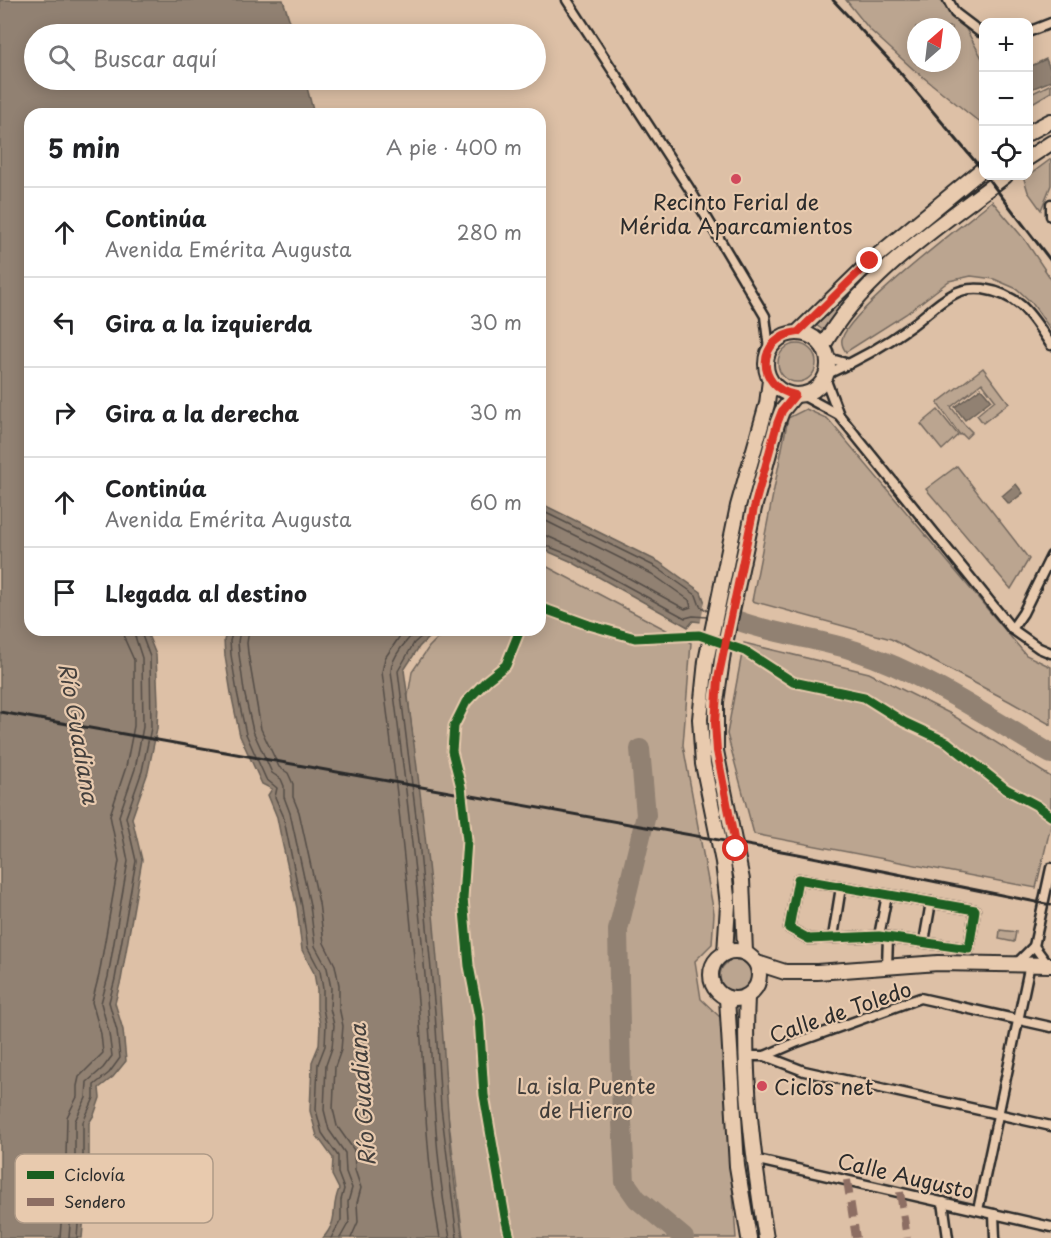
<!DOCTYPE html>
<html lang="es">
<meta charset="utf-8">
<style>
body{margin:0;font-family:"Playpen Sans",sans-serif;background:#f2f2f2;color:#202124}
.controls{position:absolute;right:18px;top:18px;display:grid;overflow:hidden;border-radius:12px;box-shadow:0 3px 15px #0003}
.controls button{width:54px;height:54px;display:grid;place-items:center;padding:0;border:0;border-bottom:2px solid #e0e0e0;background:#fff;color:#202124;font:30px sans-serif}
.compass{position:absolute;left:907px;top:18px;width:54px;height:54px;border-radius:50%;background:#fff;box-shadow:0 3px 15px #0003;rotate:28deg}
.stop{position:absolute;width:18px;height:18px;margin:-14px;border:4px solid #d93025;border-radius:50%;background:#fff}
.stop.end{background:#d93025;border-color:#fff;box-shadow:0 2px 6px #0008}
.list{margin:0;padding:0;list-style:none}
h2{display:flex;justify-content:space-between;align-items:center;height:78px;margin:0;padding:0 24px;font-size:26px}
h2 small{font-size:20px;font-weight:400;color:#757577}
.list li{display:grid;grid-template-columns:39px 1fr auto;gap:18px;align-items:center;box-sizing:border-box;height:90px;padding:0 24px;border-top:2px solid #e0e0e0}
.list b{display:block;font-size:22px;white-space:nowrap}
.list p{margin:0;font-size:20px;white-space:nowrap;color:#757577}
.list em{font-size:20px;font-style:normal;color:#757577}
.icon{flex:none;width:33px;height:33px;fill:none;stroke:currentColor;stroke-width:2;stroke-linecap:round;stroke-linejoin:round}
.map{position:relative;flex:none;width:1051px;height:1238px;overflow:hidden}
.search{position:absolute;background:#fff;box-shadow:0 3px 15px #0003;left:24px;top:24px;width:522px;height:66px;display:flex;align-items:center;gap:15px;box-sizing:border-box;padding:0 21px;border-radius:33px;color:#757577;font-size:22px}
.panel{position:absolute;background:#fff;box-shadow:0 3px 15px #0003;left:24px;top:108px;width:522px;height:528px;border-radius:18px}
.map>svg:first-child{display:block}
.green{fill:#bba590;stroke:#73685e;stroke-width:1.5;fill-rule:evenodd}
.water{fill:#918172;stroke:#685f56;stroke-width:1.5}
.pier{fill:#ddc0a6}
.lines{fill:none;stroke-linecap:round;stroke-linejoin:round}
.shore{stroke:#544d47;stroke-width:1.5}
.river{stroke:#918172;stroke-width:20}
.street-casing{stroke:#2b2b2b;stroke-width:13}
.primary-casing{stroke:#2b2b2b;stroke-width:18}
.street{stroke:#e8caae;stroke-width:8}
.primary{stroke:#e8caae;stroke-width:14}
.rail{stroke:#2b2b2b;stroke-width:3}
.quiet{stroke:#8d6e63;stroke-width:8;stroke-dasharray:15 8;stroke-linecap:butt}
.cycleway-casing{stroke:#e8caae;stroke-width:13}
.cycleway{stroke:#1b5e20;stroke-width:9}
.route{stroke:#d93025;stroke-width:8}
.poi-dot{fill:#d1495b;stroke:#e8caae;stroke-width:2}
.labels{text-anchor:middle;dominant-baseline:central;stroke-width:4.5;stroke-linejoin:round;paint-order:stroke}
.poi-label{font-size:21px;fill:#2b2b2b;stroke:#e8caae}
.street-label{font-size:21px;fill:#2b2b2b;stroke:#e8caae}
.park-label{font-size:21px;fill:#413d3a;stroke:#e8caae}
.water-label{font-size:22px;font-style:italic;fill:#44403d;stroke:#e8caae}
.key{fill:#e8caae;stroke:#af9a87;stroke-width:1.5}
.key-label{font-size:16px;fill:#2b2b2b}
</style>
<div class="map">
<svg width="1051" height="1238" viewBox="0 0 1051 1238">
<rect width="100%" height="100%" fill="#ddc0a6"/>
<filter id="ink" filterUnits="userSpaceOnUse"><feTurbulence type="fractalNoise" baseFrequency=".0167" numOctaves="2"/><feDisplacementMap in="SourceGraphic" scale="12" xChannelSelector="R" yChannelSelector="G"/><feConvolveMatrix kernelMatrix="1 2 1 2 8 2 1 2 1" color-interpolation-filters="sRGB"/></filter>
<g filter="url(#ink)">
<g class="green">
<path d="M846,0H950L983,60V125L913,69L870,30ZM916,27H952V63H916Z"/>
<polygon points="1051,84 1051,92 1029,105 1029,95"/>
<polygon points="1051,159 1051,185 1041,210 1028,192 1024,179"/>
<path d="M984,176H995C935,224 870,269 823,330L816,325L904,240Z"/>
<path d="M992,201L1025,240L1051,279V330L1032,303L1017,289L994,279L971,276L949,281L906,314L846,352C843,348 841,344 842,339C850,310 964,224 992,201Z"/>
<circle cx="797" cy="363" r="19"/>
<polygon points="983,368 1009,403 983,423 977,415 995,400 982,383 951,407 964,424 972,432 966,438 962,434 960,435 937,403"/>
<polygon points="806,409 828,419 1026,655 1051,667 1051,725 1009,701 891,639 752,601 788,418"/>
<polygon points="938,410 958,435 942,450 921,424"/>
<polygon points="957,466 1029,559 1011,589 926,489"/>
<polygon points="540,563 691,643 683,745 714,913 712,944 695,961 701,999 721,1018 736,1238 463,1238 447,1106 433,924 408,696 412,672 429,647 446,630 540,630"/>
<polygon points="744,643 869,673 949,713 1051,777 1051,825 1036,888 754,834 727,734"/>
<polygon points="1000,930 1016,932 1014,942 999,939"/>
<circle cx="736" cy="976" r="16"/>
</g>
<g class="water">
<polygon points="0,0 283,0 294,34 34,34 34,80 305,80 314,114 30,114 30,630 146,630 156,655 158,703 157,729 148,772 132,818 142,860 121,980 115,1003 123,1030 126,1061 113,1077 99,1088 100,1098 94,1115 89,1123 89,1157 82,1238 0,1238"/>
<polygon points="1046,59 1051,71 1051,81 1029,90 1029,67"/>
<polygon points="981,388 991,400 965,420 955,407"/>
<polygon points="1016,484 1023,493 1009,504 1002,496"/>
<polygon points="540,503 659,562 701,592 705,603 750,622 761,629 693,621 688,627 570,561 540,548"/>
<path d="M228,630H436L419,647L404,670C420,783 433,898 441,1012C447,1087 449,1164 463,1238H323C340,1218 330,1210 339,1189L332,1175L333,1158L317,1136L310,1111L312,1062L319,1045L320,1024L317,1009V990L314,973L302,950L297,908L281,837L277,817L268,795L272,789L262,784L240,736L231,693L225,656L224,640Z"/>
</g>
<polygon class="pier" points="706,596 707,600 744,616 741,630 700,625"/>
<g class="lines">
<g class="shore">
<polyline points="540,510 656,567 696,595 700,606 708,611"/>
<polyline points="540,518 652,574 689,600 691,607 685,609 576,549 547,536 540,535"/>
<polyline points="540,543 572,556 685,618 693,616 707,617"/>
<polyline points="233,630 230,641 231,655 237,692 246,734 266,779 277,788 275,797 283,815 302,907 308,948 320,971 323,989 323,1008 326,1024 325,1046 318,1064 316,1110 322,1133 338,1156 338,1173 344,1189 341,1200 341,1220 331,1238"/>
<polyline points="240,630 238,642 239,654 244,691 253,731 272,773 281,779 284,786 284,797 290,813 310,905 315,946 327,968 331,988 330,1008 334,1025 332,1048 326,1065 324,1110 329,1130 345,1153 346,1172 352,1188 348,1202 349,1222 340,1238"/>
<polyline points="249,630 247,643 248,653 261,729 279,767 288,773 293,784 293,797 299,812 319,903 324,943 335,965 339,985 339,1007 343,1026 341,1050 335,1067 333,1109 337,1126 354,1150 355,1170 361,1188 357,1203 358,1222 351,1238"/>
<path d="M404,630L385,658L382,672C397,785 409,898 419,1012C425,1087 426,1164 440,1238"/>
<path d="M418,630C407,639 392,656 391,671C406,784 419,898 428,1011C434,1087 435,1164 450,1238"/>
<polyline points="429,630 414,643 398,671 419,841 435,1012 441,1107 457,1238"/>
<polyline points="60,1238 66,1156 67,1117 77,1097 77,1086 79,1077 103,1053 101,1034 92,1002 99,975 119,861 110,815 126,767 134,726 134,660 125,640 124,630"/>
<polyline points="69,1238 75,1156 75,1121 86,1098 87,1082 103,1068 112,1056 109,1033 101,1003 108,977 128,861 119,816 135,769 143,727 142,658 133,630"/>
<polyline points="77,1238 83,1157 83,1122 94,1098 94,1085 109,1073 120,1058 117,1031 109,1002 115,979 136,861 126,817 142,771 151,728 150,657 140,630"/>
</g>
<g class="river">
<path d="M736,620C775,635 817,638 856,651C926,674 988,717 1051,754"/>
<polyline points="640,749 646,815 618,930 622,1122 625,1182 637,1199 684,1238"/>
</g>
<defs>
<g id="street">
<polyline points="567,0 689,188 736,267 765,316 769,349"/>
<polyline points="948,0 955,13 980,32 984,32"/>
<polyline points="1028,32 1051,23"/>
<polyline points="1051,204 1051,216"/>
<polyline points="828,358 849,364"/>
<path d="M827,374C857,361 885,345 911,326C925,316 937,303 952,295C961,289 972,288 983,289C1021,295 1031,315 1051,345"/>
<polyline points="825,378 839,415 1012,629 1039,648 1051,653"/>
<polyline points="802,395 839,415"/>
<polyline points="1012,629 1023,613 1051,556"/>
<polygon points="798,879 975,910 969,949 879,936 809,939 789,928"/>
<polyline points="879,936 887,895"/>
<polyline points="833,937 841,887"/>
<polyline points="924,942 931,902"/>
<polyline points="1034,946 1048,965"/>
<polyline points="1016,964 1034,946 1051,868"/>
<polyline points="887,967 888,937"/>
<polyline points="746,1056 765,1056 795,1043 920,998 1051,1027"/>
<polyline points="765,1056 804,1071 1051,1126"/>
<polyline points="753,1159 1051,1227"/>
<polyline points="943,1202 948,1238"/>
<polyline points="978,1210 1030,964"/>
<polyline points="994,1214 995,1238"/>
</g>
<g id="primary">
<polyline points="1028,133 1051,121"/>
<polyline points="1028,158 1051,143"/>
<polyline points="798,332 871,261 984,168"/>
<circle cx="797" cy="364" r="31"/>
<path d="M823,346C862,275 942,224 1005,176"/>
<circle cx="735" cy="975" r="24"/>
<polyline points="745,952 742,880 716,751 716,702 723,653 754,508 777,424 782,411 795,395"/>
<polyline points="725,953 728,905 723,862 703,764 700,719 706,661 720,594 738,506 767,404 770,380"/>
<polyline points="757,963 785,972 817,972 938,963 1051,965"/>
<path d="M747,997C743,1078 753,1158 766,1238"/>
<polyline points="727,998 737,1166 749,1238"/>
</g>
</defs>
<use href="#street" class="street-casing"/>
<use href="#primary" class="primary-casing"/>
<use href="#street" class="street"/>
<use href="#primary" class="primary"/>
<g class="rail">
<polyline points="833,0 892,63 984,172"/>
<polyline points="986,176 1051,261"/>
<polyline points="0,712 798,854 1051,905"/>
</g>
<g class="quiet">
<polyline points="847,1180 856,1238"/>
<polyline points="900,1192 907,1238"/>
</g>
<defs>
<g id="cycleway">
<polyline points="540,610 542,608 589,625 635,638 699,635 745,651 793,682 864,697 904,722 947,742 1006,789 1036,805 1051,816"/>
<polygon points="798,879 975,910 969,949 879,936 809,939 789,928"/>
<polyline points="510,1238 505,1217 484,1095 479,1017 469,966 463,898 467,840 461,787 452,751 454,726 466,702 487,680 506,665 520,630"/>
</g>
</defs>
<use href="#cycleway" class="cycleway-casing"/>
<use href="#cycleway" class="cycleway"/>
</g>
</g>
<g class="lines" filter="url(#ink)">
<path class="route" d="M736,849L717,751L715,723L718,679L754,508L777,424L782,411L795,395C755,387 756,337 798,332L870,261"/>
</g>
<g class="poi-dot">
<circle cx="736" cy="179" r="6"/>
<circle cx="762" cy="1086" r="6"/>
</g>
<g class="labels">
<g class="poi-label">
<text x="736" y="201">Recinto Ferial de<tspan x="736" dy="24">Mérida Aparcamientos</tspan></text>
<text x="774" y="1086" text-anchor="start">Ciclos net</text>
</g>
<g class="street-label">
<text transform="translate(840 1011) rotate(-19)">Calle de Toledo</text>
<text transform="translate(906 1175) rotate(13)">Calle Augusto</text>
</g>
<g class="park-label">
<text x="586" y="1085">La isla Puente<tspan x="586" dy="24">de Hierro</tspan></text>
</g>
<g class="water-label">
<text transform="translate(80 733) rotate(80)">Río Guadiana</text>
<text transform="translate(361 1095) rotate(-94)">Río Guadiana</text>
</g>
</g>
<rect x="15" y="1154" width="198" height="69" rx="9" class="key"/>
<rect x="27" y="1171" width="27" height="8" fill="#1b5e20"/>
<rect x="27" y="1198" width="27" height="8" fill="#8d6e63"/>
<g class="key-label">
<text x="64" y="1181">Ciclovía</text>
<text x="64" y="1208">Sendero</text>
</g>
</svg>
<div class="controls">
<button>+</button>
<button>−</button>
<button><svg class="icon" aria-label="locate" viewBox="0 0 24 24"><circle cx="12" cy="12" r="6"/><path d="M12 2v4M12 18v4M2 12h4M18 12h4"/></svg></button>
</div>
<svg class="compass" viewBox="-18 -18 36 36"><path d="M0-13l5 13h-10z" fill="#e53935"/><path d="M0 13l5-13h-10z" fill="#757577"/></svg>
<div class="stop" style="left:736px;top:849px"></div>
<div class="stop end" style="left:870px;top:261px"></div>
<div class="search"><svg class="icon" aria-label="search" viewBox="0 0 24 24"><circle cx="10" cy="10" r="6"/><path d="M15 15l6 6"/></svg>Buscar aquí</div>
<section class="panel">
<h2>5 min<small>A pie · 400 m</small></h2>
<ul class="list">
<li><svg class="icon" aria-label="ahead" viewBox="0 0 24 24"><path d="M12 20V5M6 11l6-6 6 6"/></svg><div><b>Continúa</b><p>Avenida Emérita Augusta</p></div><em>280 m</em></li>
<li><svg class="icon" aria-label="left" viewBox="0 0 24 24"><path d="M17 20v-9H6M10 6l-5 5 5 5"/></svg><div><b>Gira a la izquierda</b></div><em>30 m</em></li>
<li><svg class="icon" aria-label="right" viewBox="0 0 24 24"><path d="M7 20v-9h11M14 6l5 5-5 5"/></svg><div><b>Gira a la derecha</b></div><em>30 m</em></li>
<li><svg class="icon" aria-label="ahead" viewBox="0 0 24 24"><path d="M12 20V5M6 11l6-6 6 6"/></svg><div><b>Continúa</b><p>Avenida Emérita Augusta</p></div><em>60 m</em></li>
<li><svg class="icon" aria-label="arrive" viewBox="0 0 24 24"><path d="M6 21V4h12l-3 4 3 4H6"/></svg><div><b>Llegada al destino</b></div></li>
</ul>
</section>
</div>
